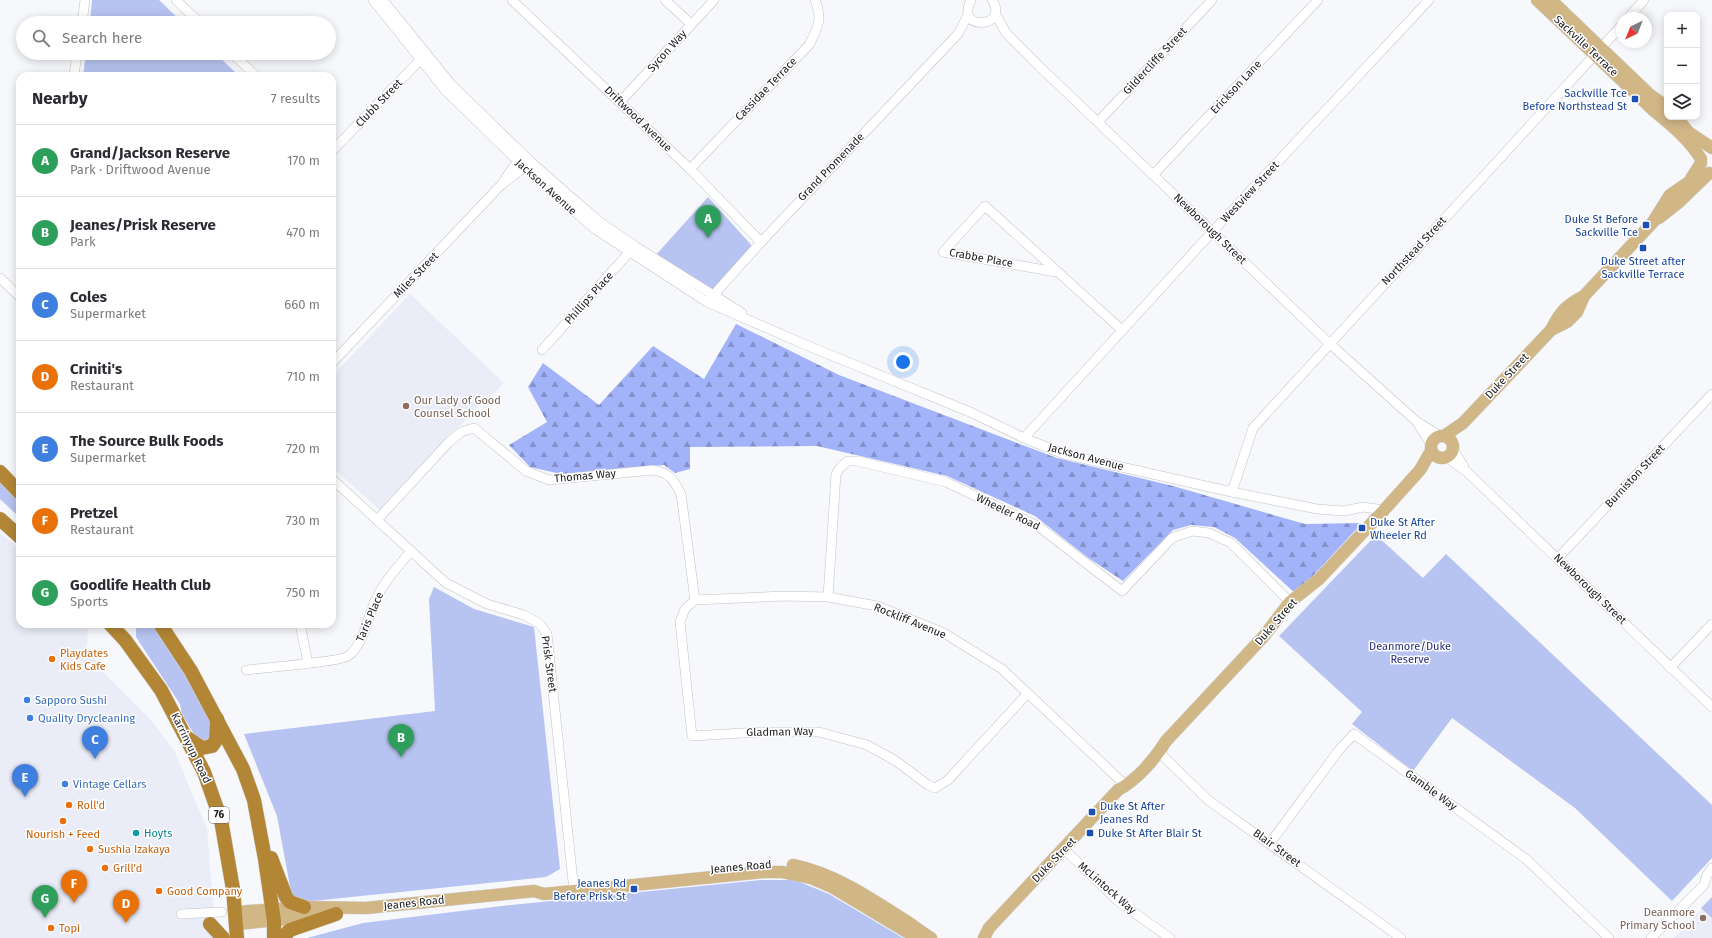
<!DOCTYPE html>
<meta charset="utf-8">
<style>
body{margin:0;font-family:"Fira Sans",sans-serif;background:#f2f2f3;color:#2b2b33}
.controls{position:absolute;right:12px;top:12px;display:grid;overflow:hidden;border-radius:8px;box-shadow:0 2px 10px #0003}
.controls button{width:36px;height:36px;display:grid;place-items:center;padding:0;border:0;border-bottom:1px solid #e1e1e2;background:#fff;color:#2b2b33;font:20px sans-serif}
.compass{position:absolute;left:1616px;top:12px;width:36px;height:36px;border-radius:50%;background:#fff;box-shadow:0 2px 10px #0003;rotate:223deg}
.you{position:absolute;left:903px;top:362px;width:14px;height:14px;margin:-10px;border:3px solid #fff;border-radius:50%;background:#1a73e8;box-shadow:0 0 0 6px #1a73e833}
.badge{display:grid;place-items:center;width:26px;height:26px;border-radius:50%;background:#7c3aed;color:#fff;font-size:13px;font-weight:700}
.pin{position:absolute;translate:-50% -33px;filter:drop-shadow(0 1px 2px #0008)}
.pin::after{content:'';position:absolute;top:21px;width:14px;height:12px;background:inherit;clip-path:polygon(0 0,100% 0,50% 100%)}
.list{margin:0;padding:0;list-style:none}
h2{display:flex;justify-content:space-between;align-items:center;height:52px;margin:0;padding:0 16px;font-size:17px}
h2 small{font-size:13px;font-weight:400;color:#7c7c81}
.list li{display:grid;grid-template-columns:26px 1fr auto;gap:12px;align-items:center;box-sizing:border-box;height:72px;padding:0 16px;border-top:1px solid #e1e1e2}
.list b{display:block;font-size:15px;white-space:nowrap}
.list p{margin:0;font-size:13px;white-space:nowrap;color:#7c7c81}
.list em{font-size:13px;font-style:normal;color:#7c7c81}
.icon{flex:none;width:22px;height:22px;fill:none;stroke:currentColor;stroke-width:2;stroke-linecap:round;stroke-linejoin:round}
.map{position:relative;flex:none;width:1712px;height:938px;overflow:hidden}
.search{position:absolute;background:#fff;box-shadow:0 2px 10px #0003;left:16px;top:16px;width:320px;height:44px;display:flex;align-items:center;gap:10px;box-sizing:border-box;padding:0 14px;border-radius:22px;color:#7c7c81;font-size:15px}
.panel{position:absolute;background:#fff;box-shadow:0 2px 10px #0003;left:16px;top:72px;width:320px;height:556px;border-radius:12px}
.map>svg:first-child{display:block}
.built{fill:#eaedf8}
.green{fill:#b7c3f0}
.forest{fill:url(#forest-firs)}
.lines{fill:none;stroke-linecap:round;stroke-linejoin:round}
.minor-casing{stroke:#c1c2c6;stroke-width:10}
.major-casing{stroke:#d2d2d3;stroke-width:13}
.highway-casing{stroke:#d2d2d3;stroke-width:15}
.minor{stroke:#fff;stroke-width:9}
.major{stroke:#d1b686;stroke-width:12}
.highway{stroke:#b28635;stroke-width:14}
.transit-dot{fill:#1a4fb4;stroke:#fff;stroke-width:1.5}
.education-dot{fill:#8d6e63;stroke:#fff;stroke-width:1.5}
.food-dot{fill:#e8710a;stroke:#fff;stroke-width:1.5}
.shop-dot{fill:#3f7fe0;stroke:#fff;stroke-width:1.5}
.culture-dot{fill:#0f9aa8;stroke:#fff;stroke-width:1.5}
.labels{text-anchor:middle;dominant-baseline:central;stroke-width:3;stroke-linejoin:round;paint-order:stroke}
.shield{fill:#fff;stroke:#636364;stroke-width:1}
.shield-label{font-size:10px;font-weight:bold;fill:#202022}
.street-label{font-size:11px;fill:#202022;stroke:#fff}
.transit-label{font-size:11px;fill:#164399;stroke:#fff;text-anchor:end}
.education-label{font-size:11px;fill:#785e54;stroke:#fff;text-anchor:start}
.park-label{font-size:11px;fill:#292f7e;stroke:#fff}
.food-label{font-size:11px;fill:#c56008;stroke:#fff;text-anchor:start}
.shop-label{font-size:11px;fill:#366cbe;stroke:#fff;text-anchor:start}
.culture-label{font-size:11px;fill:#0d838f;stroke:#fff;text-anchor:start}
</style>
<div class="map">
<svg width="1712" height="938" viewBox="0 0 1712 938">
<defs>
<pattern id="forest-firs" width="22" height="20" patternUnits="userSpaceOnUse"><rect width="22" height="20" fill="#a3b3fa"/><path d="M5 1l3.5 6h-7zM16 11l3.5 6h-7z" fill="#8491ca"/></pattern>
</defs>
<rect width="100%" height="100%" fill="#f7f8fc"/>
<g class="built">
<polygon points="410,294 504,383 486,401 473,410 463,423 448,436 380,510 332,467 332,377"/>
<polygon points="0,533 20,550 20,624 84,624 88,629 87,647 103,672 150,719 174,750 207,829 216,938 0,938"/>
<polygon points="1712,898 1712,938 1674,938"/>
</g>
<g class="green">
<polygon points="92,0 159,0 183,23 90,23"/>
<polygon points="86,53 215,53 239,76 83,76"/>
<polygon points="708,197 753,247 711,291 655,256"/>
<polygon points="0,475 20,497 19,517 0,499"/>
<polygon points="1376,535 1423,578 1446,554 1712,805 1712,858 1672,901 1575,808 1452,718 1413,771 1352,724 1362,712 1279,636"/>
<polygon points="434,587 474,609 534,627 560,869 546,877 293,903 277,816 244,734 435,711 429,599"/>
<polygon points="138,624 152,624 159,629 212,719 212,737 204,742 197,739 182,714 180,704 136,637 136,626"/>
<polygon points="761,880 795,880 829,894 903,938 307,938 363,923 511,905"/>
<polygon points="1712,897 1712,918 1701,908"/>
</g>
<polygon class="forest" points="736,324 839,375 1057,458 1173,486 1305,524 1362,523 1296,594 1235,538 1214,527 1191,525 1173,530 1123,581 1087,557 1035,516 947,476 817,446 690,447 690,469 675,473 664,465 561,474 530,467 509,445 547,422 528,387 543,363 599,405 653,346 704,379"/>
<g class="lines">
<defs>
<g id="minor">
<polyline points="176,0 200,23"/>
<polyline points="373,0 445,90 525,168 595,229 707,302 806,345 970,412 1024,438 1064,454 1232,492 1317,509 1344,511 1363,507 1384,510"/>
<polyline points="383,0 450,83 530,161 564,191 600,222 635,246 742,313"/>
<polyline points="512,0 690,169 761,242"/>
<polyline points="665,0 691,24"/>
<path d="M971,0C954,33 1011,27 992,0"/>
<polyline points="995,13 1006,33 1039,66 1329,343 1416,421 1440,436"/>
<polyline points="1628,18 1644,0"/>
<polyline points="82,23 85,0"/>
<polyline points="232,53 256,76"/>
<polyline points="74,76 77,53"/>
<polyline points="620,102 714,0"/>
<polyline points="1098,122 1212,0"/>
<polyline points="332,151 424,56"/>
<path d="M690,169L809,45C818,27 823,20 815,0"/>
<polyline points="1153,175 1318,0"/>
<polyline points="503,182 521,156"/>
<polyline points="1056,272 943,252 985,206 1122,330"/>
<polyline points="0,278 20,297"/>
<polyline points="710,299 761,242 958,34 968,15"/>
<polyline points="542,350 633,248"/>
<polyline points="332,363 500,186 527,165"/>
<polyline points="1418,424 1431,444"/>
<polyline points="1024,438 1213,231 1429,0"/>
<polyline points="1453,449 1464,467"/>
<polyline points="1446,457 1467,472 1712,707"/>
<polyline points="332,479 446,583 487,604 524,615 540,624 547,634 574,891"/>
<polyline points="1232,492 1253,428 1622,25"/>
<path d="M377,520L449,442L461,432L474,428L526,471L549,480L653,470C670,473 673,479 681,494L695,600"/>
<polyline points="1558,558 1712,394"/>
<polyline points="828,597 836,474 841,467 848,461 857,461 946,482 1038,526 1122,591 1172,538 1192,531 1209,533 1231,543 1290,602"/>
<polyline points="695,600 685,609 680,622 692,736 760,732 819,732 867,745 896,761 928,785 935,788 948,780 1027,694"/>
<polyline points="695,600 784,596 828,597 877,606 944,633 1002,669 1121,781"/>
<polyline points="300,624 308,663"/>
<polyline points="1670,668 1712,624"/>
<path d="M246,670C261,668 340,662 348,656C365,643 367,617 376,599C384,581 398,567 410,552"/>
<polyline points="1159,752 1208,800 1401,938"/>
<polyline points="1270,843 1339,750 1354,734 1526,859 1609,938"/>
<polyline points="1064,849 1119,902 1170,938"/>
<polyline points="181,914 222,912"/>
<polyline points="1651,938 1704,885 1707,875 1712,868"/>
</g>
<g id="major">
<path d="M1537,0L1653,110C1671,125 1689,139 1701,159"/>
<polyline points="1551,0 1649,94 1667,107"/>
<polyline points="1677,117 1688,132 1712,148"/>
<polyline points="1659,218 1678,203 1709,173"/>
<polyline points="1551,330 1567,322 1577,312 1584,296 1653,222 1670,195 1689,182 1701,163"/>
<circle cx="1442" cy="447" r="11"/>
<path d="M1444,436L1463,423L1551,330C1560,312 1566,305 1584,296"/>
<path d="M793,865C833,873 869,897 903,919C913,925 921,932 931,938"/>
<polyline points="236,912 304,907 366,908 534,891 544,894 763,872 782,872 811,878 832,887 917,938"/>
<polyline points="236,924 321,916"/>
<path d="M984,938L989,928L1118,790C1137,780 1155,759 1166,741L1264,636L1290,602L1319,579L1384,510L1420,470L1431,451"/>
</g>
<g id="highway">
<polyline points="0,472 20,493"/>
<polyline points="0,519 20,537"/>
<polyline points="110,624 125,640 161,690 204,772 221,820 233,889 237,938"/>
<polyline points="160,624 191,671 243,769 254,800 265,859 274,921 274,938"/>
<polyline points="189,739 202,748 212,746 216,740 217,719"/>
<polyline points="271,858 286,897 290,902 304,907"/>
<polyline points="210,924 223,938"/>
<polyline points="282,938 290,930 336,914"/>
</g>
</defs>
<use href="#minor" class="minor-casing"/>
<use href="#major" class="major-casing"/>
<use href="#highway" class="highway-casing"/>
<use href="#minor" class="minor"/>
<use href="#major" class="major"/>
<use href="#highway" class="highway"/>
</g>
<g class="transit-dot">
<rect x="1631" y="95" width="8" height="8" rx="2"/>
<rect x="1642" y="221" width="8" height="8" rx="2"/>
<rect x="1639" y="244" width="8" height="8" rx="2"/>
<rect x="1358" y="524" width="8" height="8" rx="2"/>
<rect x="1088" y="808" width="8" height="8" rx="2"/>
<rect x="1086" y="829" width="8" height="8" rx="2"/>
<rect x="630" y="885" width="8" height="8" rx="2"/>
</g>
<g class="education-dot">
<circle cx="406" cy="406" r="4"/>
<circle cx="1703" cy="918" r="4"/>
</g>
<g class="food-dot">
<circle cx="52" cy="659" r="4"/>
<circle cx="69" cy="805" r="4"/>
<circle cx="63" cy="821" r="4"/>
<circle cx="90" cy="849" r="4"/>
<circle cx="105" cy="868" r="4"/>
<circle cx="159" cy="891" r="4"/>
<circle cx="51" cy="928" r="4"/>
</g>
<g class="shop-dot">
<circle cx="27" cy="700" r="4"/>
<circle cx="30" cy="718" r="4"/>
<circle cx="65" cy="784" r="4"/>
</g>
<circle class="culture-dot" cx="136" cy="833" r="4"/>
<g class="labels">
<rect class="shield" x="209" y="807" width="20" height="16" rx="3"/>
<g class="shield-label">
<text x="219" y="815">76</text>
</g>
<g class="street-label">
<text transform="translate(1586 46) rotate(43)">Sackville Terrace</text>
<text transform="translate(667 51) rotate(-48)">Sycon Way</text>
<text transform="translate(1155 61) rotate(-47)">Gildercliffe Street</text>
<text transform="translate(1236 87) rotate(-47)">Erickson Lane</text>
<text transform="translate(766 89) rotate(-46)">Cassidae Terrace</text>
<text transform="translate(379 103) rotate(-46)">Clubb Street</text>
<text transform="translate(638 119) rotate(44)">Driftwood Avenue</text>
<text transform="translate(831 167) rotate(-46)">Grand Promenade</text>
<text transform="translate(546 187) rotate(42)">Jackson Avenue</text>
<text transform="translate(1250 192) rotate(-47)">Westview Street</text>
<text transform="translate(1210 229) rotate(44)">Newborough Street</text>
<text transform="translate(1414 251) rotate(-47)">Northstead Street</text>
<text transform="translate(981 258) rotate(10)">Crabbe Place</text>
<text transform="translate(416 275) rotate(-46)">Miles Street</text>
<text transform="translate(589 298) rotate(-48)">Phillips Place</text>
<text transform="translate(1507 376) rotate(-47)">Duke Street</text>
<text transform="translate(1086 457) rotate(15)">Jackson Avenue</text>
<text transform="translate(585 476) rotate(-5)">Thomas Way</text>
<text transform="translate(1635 476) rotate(-47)">Burniston Street</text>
<text transform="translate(1008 512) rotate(26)">Wheeler Road</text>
<text transform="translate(1590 589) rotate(44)">Newborough Street</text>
<text transform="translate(370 617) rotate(-67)">Taris Place</text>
<text transform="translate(910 621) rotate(22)">Rockliff Avenue</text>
<text transform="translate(1276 622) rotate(-49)">Duke Street</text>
<text transform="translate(549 664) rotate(82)">Prisk Street</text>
<text transform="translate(780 732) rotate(-1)">Gladman Way</text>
<text transform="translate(191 748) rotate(64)">Karrinyup Road</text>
<text transform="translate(1431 790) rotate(36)">Gamble Way</text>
<text transform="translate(1277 848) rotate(36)">Blair Street</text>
<text transform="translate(1054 860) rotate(-46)">Duke Street</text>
<text transform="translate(741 867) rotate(-5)">Jeanes Road</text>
<text transform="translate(1107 888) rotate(41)">McLintock Way</text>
<text transform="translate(414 903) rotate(-6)">Jeanes Road</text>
</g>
<g class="transit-label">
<text x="1627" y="93">Sackville Tce<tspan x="1627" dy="13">Before Northstead St</tspan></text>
<text x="1638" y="219">Duke St Before<tspan x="1638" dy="13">Sackville Tce</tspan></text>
<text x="1643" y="261" text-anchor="middle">Duke Street after<tspan x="1643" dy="13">Sackville Terrace</tspan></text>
<text x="1370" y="522" text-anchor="start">Duke St After<tspan x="1370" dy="13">Wheeler Rd</tspan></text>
<text x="1100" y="806" text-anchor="start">Duke St After<tspan x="1100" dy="13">Jeanes Rd</tspan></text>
<text x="1098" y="833" text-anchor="start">Duke St After Blair St</text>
<text x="626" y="883">Jeanes Rd<tspan x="626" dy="13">Before Prisk St</tspan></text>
</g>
<g class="education-label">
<text x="414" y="400">Our Lady of Good<tspan x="414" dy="13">Counsel School</tspan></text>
<text x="1695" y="912" text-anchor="end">Deanmore<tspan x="1695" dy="13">Primary School</tspan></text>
</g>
<g class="park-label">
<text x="1410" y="646">Deanmore/Duke<tspan x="1410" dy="13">Reserve</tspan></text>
</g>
<g class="food-label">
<text x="60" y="653">Playdates<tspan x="60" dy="13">Kids Cafe</tspan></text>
<text x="77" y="805">Roll'd</text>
<text x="63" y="834" text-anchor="middle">Nourish + Feed</text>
<text x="98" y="849">Sushia Izakaya</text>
<text x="113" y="868">Grill'd</text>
<text x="167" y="891">Good Company</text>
<text x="59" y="928">Topi</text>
</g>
<g class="shop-label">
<text x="35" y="700">Sapporo Sushi</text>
<text x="38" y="718">Quality Drycleaning</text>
<text x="73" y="784">Vintage Cellars</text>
</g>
<g class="culture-label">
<text x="144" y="833">Hoyts</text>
</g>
</g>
</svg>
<div class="controls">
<button>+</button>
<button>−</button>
<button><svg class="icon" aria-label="layers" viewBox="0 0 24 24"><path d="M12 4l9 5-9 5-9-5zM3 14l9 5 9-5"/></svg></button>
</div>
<svg class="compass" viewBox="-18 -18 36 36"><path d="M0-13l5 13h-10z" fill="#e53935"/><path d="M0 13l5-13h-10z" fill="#7c7c81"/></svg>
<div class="you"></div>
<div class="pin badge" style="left:708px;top:238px;background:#2e9e5b">A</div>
<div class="pin badge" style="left:401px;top:757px;background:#2e9e5b">B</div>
<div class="pin badge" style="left:95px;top:759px;background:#3f7fe0">C</div>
<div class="pin badge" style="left:126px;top:923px;background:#e8710a">D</div>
<div class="pin badge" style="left:25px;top:797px;background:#3f7fe0">E</div>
<div class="pin badge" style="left:74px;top:903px;background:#e8710a">F</div>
<div class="pin badge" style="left:45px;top:918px;background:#2e9e5b">G</div>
<div class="search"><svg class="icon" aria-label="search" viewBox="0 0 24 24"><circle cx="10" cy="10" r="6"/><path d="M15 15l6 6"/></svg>Search here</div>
<section class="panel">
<h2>Nearby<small>7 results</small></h2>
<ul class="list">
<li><span class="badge" style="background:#2e9e5b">A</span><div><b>Grand/Jackson Reserve</b><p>Park · Driftwood Avenue</p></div><em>170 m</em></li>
<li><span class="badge" style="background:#2e9e5b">B</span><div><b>Jeanes/Prisk Reserve</b><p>Park</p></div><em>470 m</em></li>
<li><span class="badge" style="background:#3f7fe0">C</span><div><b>Coles</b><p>Supermarket</p></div><em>660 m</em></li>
<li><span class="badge" style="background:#e8710a">D</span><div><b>Criniti's</b><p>Restaurant</p></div><em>710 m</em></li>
<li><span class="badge" style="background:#3f7fe0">E</span><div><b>The Source Bulk Foods</b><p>Supermarket</p></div><em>720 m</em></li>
<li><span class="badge" style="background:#e8710a">F</span><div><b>Pretzel</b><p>Restaurant</p></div><em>730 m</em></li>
<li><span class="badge" style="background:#2e9e5b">G</span><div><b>Goodlife Health Club</b><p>Sports</p></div><em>750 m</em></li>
</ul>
</section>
</div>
